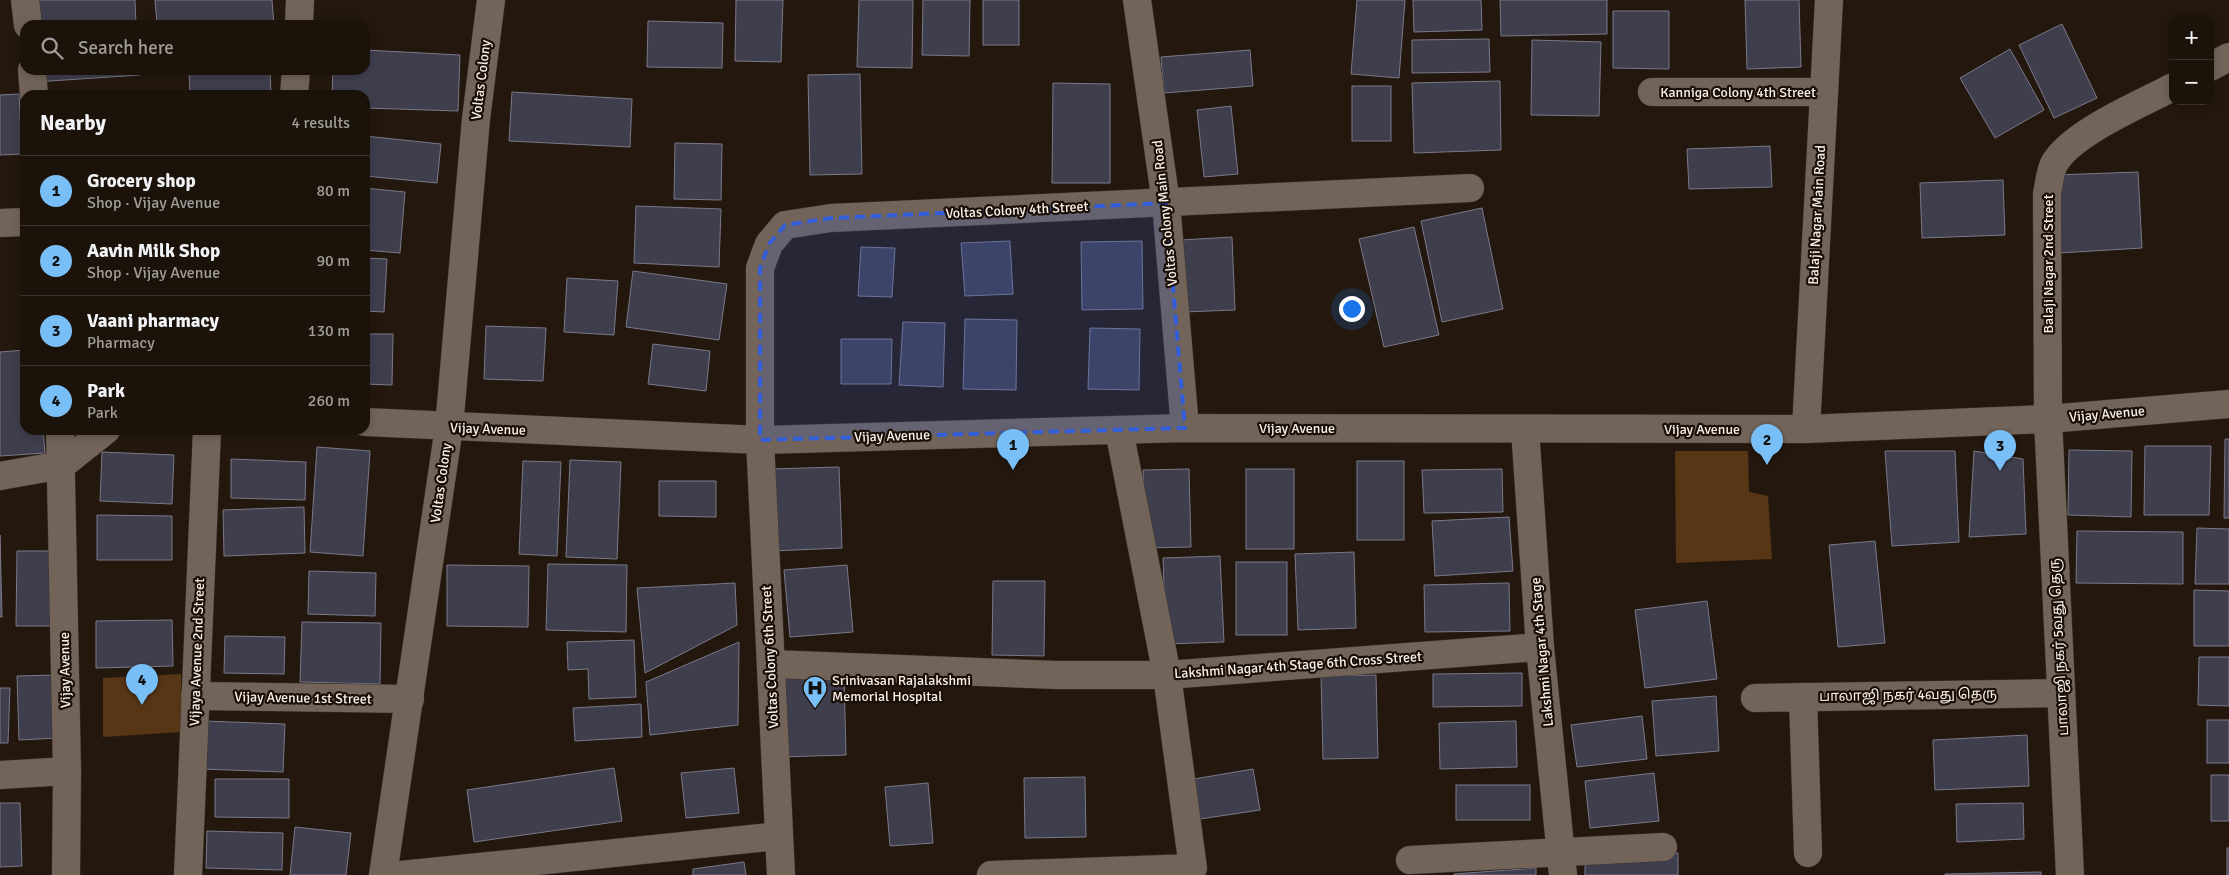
<!DOCTYPE html>
<meta charset="utf-8">
<style>
body{margin:0;font-family:Signika,"Noto Sans Tamil",sans-serif;background:#241b13;color:#f1f3f6}
.controls{position:absolute;right:15px;top:15px;display:grid;overflow:hidden;border-radius:10px;box-shadow:0 2px 8px #0003}
.controls button{width:45px;height:45px;display:grid;place-items:center;padding:0;border:0;border-bottom:1px solid #39322b;background:#1b120a;color:#f1f3f6;font:25px sans-serif}
.you{position:absolute;left:1351px;top:308px;width:18px;height:18px;margin:-12px;border:4px solid #fff;border-radius:50%;background:#1a73e8;box-shadow:0 0 0 8px #1a73e833}
.badge{display:grid;place-items:center;width:32px;height:32px;border-radius:50%;background:#78bff7;color:#111;font-size:16px;font-weight:700}
.pin{position:absolute;translate:-50% -41px;filter:drop-shadow(0 1px 2px #0008)}
.pin::after{content:'';position:absolute;top:26px;width:18px;height:15px;background:inherit;clip-path:polygon(0 0,100% 0,50% 100%)}
.list{margin:0;padding:0;list-style:none}
h2{display:flex;justify-content:space-between;align-items:center;height:65px;margin:0;padding:0 20px;font-size:21px}
h2 small{font-size:16px;font-weight:400;color:#a09e9c}
.list li{display:grid;grid-template-columns:32px 1fr auto;gap:15px;align-items:center;box-sizing:border-box;height:70px;padding:0 20px;border-top:1px solid #39322b}
.list b{display:block;font-size:19px;white-space:nowrap}
.list p{margin:0;font-size:16px;white-space:nowrap;color:#a09e9c}
.list em{font-size:16px;font-style:normal;color:#a09e9c}
.icon{flex:none;width:28px;height:28px;fill:none;stroke:currentColor;stroke-width:2;stroke-linecap:round;stroke-linejoin:round}
.map{position:relative;flex:none;width:2229px;height:875px;overflow:hidden}
.search{position:absolute;background:#1b120a;box-shadow:0 2px 8px #0003;left:20px;top:20px;width:350px;height:55px;display:flex;align-items:center;gap:12px;box-sizing:border-box;padding:0 18px;border-radius:15px;color:#a09e9c;font-size:19px}
.panel{position:absolute;background:#1b120a;box-shadow:0 2px 8px #0003;left:20px;top:90px;width:350px;height:345px;border-radius:15px}
.map>svg:first-child{display:block}
.green{fill:#573616}
.building{fill:#3f3e4d;stroke:#7a798a}
.lines{fill:none;stroke-linecap:round;stroke-linejoin:round}
.minor-casing{stroke:#3b332f;stroke-width:29}
.minor{stroke:#726458;stroke-width:28}
.marked{fill:#335eda;fill-opacity:0.2;stroke:#335eda;stroke-width:4;stroke-dasharray:10 6;stroke-linejoin:round}
.labels{text-anchor:middle;dominant-baseline:central;stroke-width:4.5;stroke-linejoin:round;paint-order:stroke}
.street-label{font-size:14px;fill:#f9f0ea;stroke:#1a0f06}
.poi-label{font-size:14px;fill:#f9f0ea;stroke:#1a0f06;text-anchor:start}
</style>
<div class="map">
<svg width="2229" height="875" viewBox="0 0 2229 875">
<rect width="100%" height="100%" fill="#24180e"/>
<g class="green">
<polygon points="1675,451 1748,451 1749,492 1768,496 1772,559 1676,563"/>
<polygon points="181,674 183,732 103,737 103,678"/>
</g>
<g class="building">
<polygon points="29,0 135,0 136,25 31,25"/>
<polygon points="155,0 272,0 274,25 157,25"/>
<polygon points="736,0 783,0 781,62 735,61"/>
<polygon points="859,0 913,0 912,68 857,67"/>
<polygon points="923,0 970,0 969,56 922,55"/>
<rect x="983" y="0" width="36" height="45"/>
<polygon points="1357,0 1405,0 1399,78 1351,74"/>
<polygon points="1413,0 1481,0 1482,30 1414,32"/>
<polygon points="1500,0 1607,0 1607,34 1501,36"/>
<polygon points="1745,0 1799,0 1801,67 1747,69"/>
<polygon points="1613,11 1669,11 1669,69 1613,68"/>
<polygon points="648,21 723,23 722,68 647,67"/>
<polygon points="2062,24 2097,98 2054,118 2019,45"/>
<polygon points="1489,39 1490,72 1412,73 1412,40"/>
<polygon points="1532,40 1601,42 1599,116 1531,115"/>
<polygon points="2010,49 2044,110 1995,138 1960,78"/>
<polygon points="365,50 460,55 458,111 365,108 365,95 332,95 333,70 365,70"/>
<polygon points="1250,50 1253,86 1164,93 1161,57"/>
<polygon points="34,70 140,70 140,75 35,82"/>
<polygon points="189,70 270,70 271,95 190,95"/>
<polygon points="860,74 862,174 810,175 808,75"/>
<polygon points="1500,81 1501,150 1414,153 1412,83"/>
<polygon points="1053,83 1110,84 1110,183 1052,183"/>
<rect x="1352" y="86" width="39" height="55"/>
<polygon points="512,92 632,99 630,147 509,141"/>
<polygon points="19,94 22,154 0,155 0,95"/>
<polygon points="1231,106 1238,174 1204,177 1197,110"/>
<polygon points="365,136 441,144 437,183 365,176"/>
<polygon points="675,143 722,144 721,200 674,199"/>
<polygon points="1770,146 1772,187 1689,189 1687,149"/>
<polygon points="2138,172 2142,248 2059,253 2055,175"/>
<polygon points="2003,180 2005,235 1922,238 1920,183"/>
<polygon points="365,188 405,192 400,253 365,250"/>
<polygon points="636,206 721,209 719,267 634,263"/>
<polygon points="1482,208 1503,309 1442,322 1421,221"/>
<polygon points="1414,227 1439,335 1384,347 1359,239"/>
<polygon points="1232,237 1235,310 1184,312 1181,240"/>
<polygon points="1010,241 1013,294 965,296 961,243"/>
<polygon points="1142,241 1143,309 1082,310 1081,242"/>
<polygon points="861,247 895,248 892,297 858,296"/>
<polygon points="365,258 387,259 384,312 365,311"/>
<polygon points="633,271 727,284 719,340 626,327"/>
<polygon points="567,278 618,281 614,335 564,332"/>
<polygon points="965,319 1017,320 1016,390 963,389"/>
<polygon points="903,322 945,323 943,387 899,385"/>
<polygon points="486,326 546,328 543,381 484,379"/>
<polygon points="1090,328 1140,329 1139,390 1088,389"/>
<polygon points="365,334 393,334 392,385 365,384"/>
<polygon points="841,339 892,339 891,384 841,384"/>
<polygon points="653,344 710,351 706,391 648,384"/>
<polygon points="25,350 25,430 43,430 45,453 0,456 0,352"/>
<polygon points="2225,439 2229,439 2229,518 2224,518"/>
<polygon points="2145,446 2211,446 2209,515 2144,515"/>
<polygon points="317,447 370,451 363,556 310,552"/>
<polygon points="2069,450 2132,451 2131,517 2068,515"/>
<polygon points="1885,451 1955,451 1959,542 1892,546"/>
<polygon points="1974,451 2023,459 2026,534 1969,537"/>
<polygon points="102,452 174,455 172,504 100,501"/>
<polygon points="231,459 306,462 305,500 231,498"/>
<polygon points="570,460 621,462 617,559 566,557"/>
<polygon points="523,461 561,462 557,556 519,554"/>
<rect x="1357" y="461" width="47" height="79"/>
<polygon points="839,467 842,548 772,551 770,469"/>
<polygon points="1189,469 1191,547 1146,548 1143,470"/>
<rect x="1246" y="469" width="48" height="80"/>
<polygon points="1502,469 1503,512 1424,513 1422,470"/>
<polygon points="659,481 716,481 716,517 659,516"/>
<polygon points="304,507 305,553 224,556 223,510"/>
<polygon points="97,515 172,516 172,560 97,560"/>
<polygon points="1509,517 1513,571 1435,576 1432,521"/>
<polygon points="2197,528 2229,529 2229,584 2195,584"/>
<polygon points="2077,531 2183,532 2183,584 2076,583"/>
<polygon points="0,535 2,617 0,617"/>
<polygon points="1875,541 1885,643 1838,647 1829,545"/>
<polygon points="17,551 60,551 59,626 16,626"/>
<polygon points="1354,552 1356,628 1298,630 1295,554"/>
<polygon points="1220,556 1224,642 1166,644 1163,558"/>
<rect x="1236" y="562" width="51" height="73"/>
<polygon points="548,564 627,565 626,632 546,630"/>
<polygon points="447,565 529,566 528,627 447,626"/>
<polygon points="847,565 853,632 790,637 784,570"/>
<polygon points="309,571 376,573 375,616 308,614"/>
<polygon points="993,581 1045,581 1044,656 992,655"/>
<polygon points="735,583 737,625 645,673 637,588"/>
<polygon points="1509,583 1510,631 1425,632 1424,585"/>
<polygon points="2194,590 2229,591 2229,646 2194,646"/>
<polygon points="1707,601 1717,679 1645,688 1635,610"/>
<polygon points="172,620 173,666 96,668 96,621"/>
<polygon points="302,622 381,623 380,684 300,682"/>
<polygon points="225,636 285,637 284,674 224,673"/>
<polygon points="634,640 636,697 589,699 588,669 568,670 567,642"/>
<polygon points="739,642 738,725 650,735 646,682"/>
<polygon points="2199,657 2229,657 2229,706 2198,705"/>
<polygon points="1522,673 1522,706 1433,707 1433,674"/>
<polygon points="55,675 58,738 19,740 17,676"/>
<polygon points="844,675 846,755 780,757 779,676"/>
<polygon points="1376,675 1378,758 1323,759 1321,676"/>
<polygon points="0,688 10,688 8,743 0,743"/>
<polygon points="1716,696 1719,751 1656,756 1652,701"/>
<polygon points="641,704 642,737 575,741 573,708"/>
<polygon points="1642,716 1647,759 1577,767 1571,725"/>
<rect x="2207" y="720" width="22" height="43"/>
<polygon points="205,721 285,724 283,772 202,769"/>
<polygon points="1516,721 1517,767 1440,769 1439,723"/>
<polygon points="2027,735 2029,786 1935,790 1933,740"/>
<polygon points="614,768 622,821 474,842 467,790"/>
<polygon points="734,768 739,813 686,818 681,773"/>
<polygon points="1253,769 1260,810 1200,819 1194,779"/>
<polygon points="1654,773 1659,821 1590,828 1585,781"/>
<rect x="2211" y="775" width="18" height="46"/>
<polygon points="1085,777 1086,837 1025,838 1024,778"/>
<polygon points="215,779 289,779 289,818 215,817"/>
<polygon points="928,783 933,843 890,846 885,787"/>
<rect x="1456" y="785" width="74" height="35"/>
<polygon points="0,803 20,803 22,866 0,867"/>
<polygon points="2023,803 2024,839 1957,842 1956,804"/>
<polygon points="295,827 351,833 346,875 290,875"/>
<polygon points="207,831 283,833 282,870 206,868"/>
<rect x="2227" y="848" width="2" height="27"/>
<polygon points="1678,853 1678,875 1585,875 1585,854"/>
<polygon points="744,862 746,875 693,875 693,869"/>
<polygon points="1536,868 1536,875 1454,875 1454,874"/>
<polygon points="2041,872 2041,875 1945,875 1945,874"/>
</g>
<g class="lines">
<defs>
<g id="minor">
<polyline points="25,0 28,25"/>
<polyline points="1137,0 1166,203 1185,428"/>
<polyline points="299,25 300,0"/>
<polyline points="2210,67 2229,57"/>
<polyline points="32,70 34,95"/>
<polyline points="1652,92 1824,92"/>
<polyline points="294,95 296,70"/>
<polyline points="0,223 25,222"/>
<polyline points="365,422 760,440 1185,428 1806,429 2048,419 2229,404"/>
<polyline points="1525,429 1540,647 1563,875"/>
<polyline points="1806,429 1829,0"/>
<polyline points="60,430 67,771 66,875"/>
<polyline points="0,476 62,465 106,430"/>
<polyline points="771,664 1057,675 1167,675 1540,647"/>
<polyline points="195,696 410,699"/>
<polyline points="1803,697 1808,853"/>
<polyline points="1755,698 2061,693"/>
<polyline points="0,775 67,771"/>
<polyline points="1410,860 1663,847"/>
<polyline points="188,875 207,430"/>
<polyline points="383,875 449,427 476,119 491,0"/>
<polyline points="401,875 779,836"/>
<polyline points="781,875 760,440 760,268 769,244 785,225 831,218 1470,188"/>
<polyline points="991,875 1193,868 1167,675 1119,430"/>
<path d="M2070,875L2048,419L2047,194C2049,185 2050,172 2054,164C2071,133 2141,104 2173,87"/>
</g>
</defs>
<use href="#minor" class="minor-casing"/>
<use href="#minor" class="minor"/>
</g>
<path class="marked" d="M1166,203L1185,428L760,440V268L769,244L785,225L831,218Z"/>
<defs>
<symbol id="hospital-pin" viewBox="-11 -11 22 30"><path d="M0 17L-7.5 6A9.5 9.5 0 1 1 7.5 6Z" fill="#78bff7" stroke="#1a0f06"/><path d="M-5-5h3v3.5h4V-5h3V5h-3V1.5h-4V5h-3Z" fill="#111"/></symbol>
</defs>
<g fill-rule="evenodd">
<use href="#hospital-pin" x="801" y="674" width="28" height="38"/>
</g>
<g class="labels">
<g class="street-label">
<text transform="translate(481 80) rotate(-83)">Voltas Colony</text>
<text x="1738" y="92">Kanniga Colony 4th Street</text>
<text transform="translate(1017 210) rotate(-3)">Voltas Colony 4th Street</text>
<text transform="translate(1165 213) rotate(-96)">Voltas Colony Main Road</text>
<text transform="translate(1817 215) rotate(-87)">Balaji Nagar Main Road</text>
<text transform="translate(2048 264) rotate(-90)">Balaji Nagar 2nd Street</text>
<text transform="translate(2107 414) rotate(-5)">Vijay Avenue</text>
<text x="1297" y="428">Vijay Avenue</text>
<text transform="translate(488 429) rotate(2)">Vijay Avenue</text>
<text x="1702" y="429">Vijay Avenue</text>
<text transform="translate(892 436) rotate(-2)">Vijay Avenue</text>
<text transform="translate(441 483) rotate(-82)">Voltas Colony</text>
<text transform="translate(2059 647) rotate(-93)">பாலாஜி நகர் 5வது தெரு</text>
<text transform="translate(197 652) rotate(-88)">Vijaya Avenue 2nd Street</text>
<text transform="translate(1542 652) rotate(-95)">Lakshmi Nagar 4th Stage</text>
<text transform="translate(770 657) rotate(-93)">Voltas Colony 6th Street</text>
<text transform="translate(1298 665) rotate(-4)">Lakshmi Nagar 4th Stage 6th Cross Street</text>
<text transform="translate(65 670) rotate(-91)">Vijay Avenue</text>
<text transform="translate(1908 695) rotate(-1)">பாலாஜி நகர் 4வது தெரு</text>
<text transform="translate(303 698) rotate(1)">Vijay Avenue 1st Street</text>
</g>
<g class="poi-label">
<text x="832" y="680">Srinivasan Rajalakshmi<tspan x="832" dy="16">Memorial Hospital</tspan></text>
</g>
</g>
</svg>
<div class="controls">
<button>+</button>
<button>−</button>
</div>
<div class="you"></div>
<div class="pin badge" style="left:1013px;top:470px">1</div>
<div class="pin badge" style="left:1767px;top:465px">2</div>
<div class="pin badge" style="left:2000px;top:471px">3</div>
<div class="pin badge" style="left:142px;top:705px">4</div>
<div class="search"><svg class="icon" aria-label="search" viewBox="0 0 24 24"><circle cx="10" cy="10" r="6"/><path d="M15 15l6 6"/></svg>Search here</div>
<section class="panel">
<h2>Nearby<small>4 results</small></h2>
<ul class="list">
<li><span class="badge">1</span><div><b>Grocery shop</b><p>Shop · Vijay Avenue</p></div><em>80 m</em></li>
<li><span class="badge">2</span><div><b>Aavin Milk Shop</b><p>Shop · Vijay Avenue</p></div><em>90 m</em></li>
<li><span class="badge">3</span><div><b>Vaani pharmacy</b><p>Pharmacy</p></div><em>130 m</em></li>
<li><span class="badge">4</span><div><b>Park</b><p>Park</p></div><em>260 m</em></li>
</ul>
</section>
</div>
